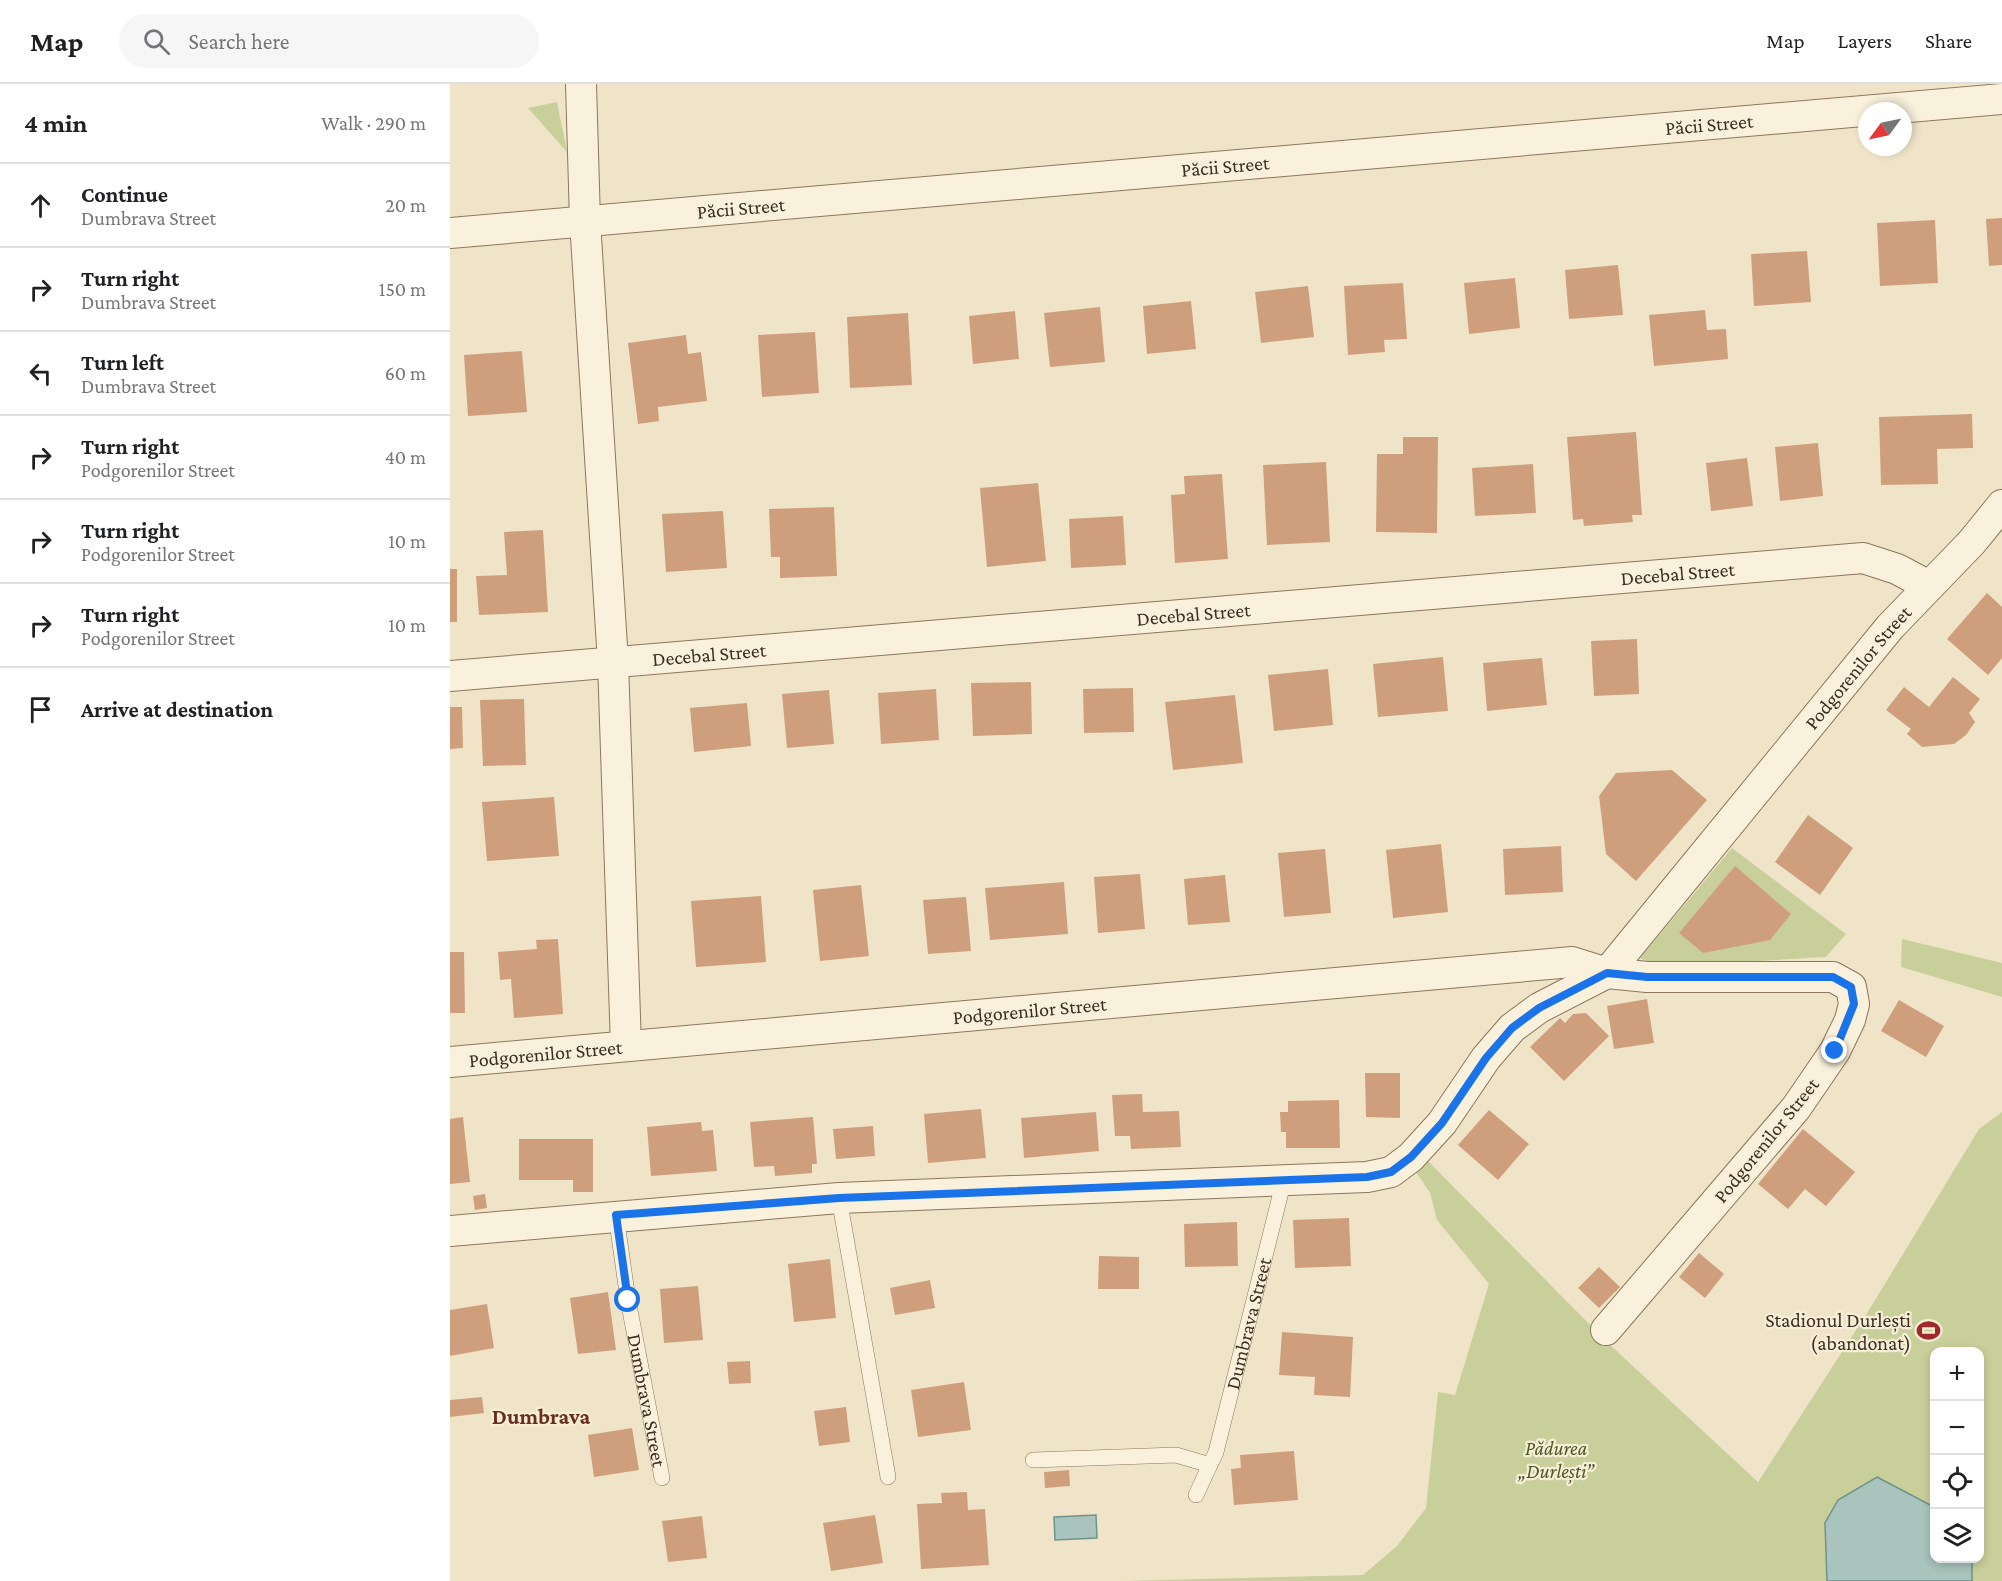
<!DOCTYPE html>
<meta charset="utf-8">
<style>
body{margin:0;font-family:"Crimson Pro",serif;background:#f6f6f6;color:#202124}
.controls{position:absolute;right:18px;bottom:18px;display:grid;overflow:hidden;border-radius:12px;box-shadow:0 3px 9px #0003}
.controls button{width:54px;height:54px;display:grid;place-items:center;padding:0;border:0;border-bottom:2px solid #e0e0e0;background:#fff;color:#202124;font:30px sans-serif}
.compass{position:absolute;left:1408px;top:18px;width:54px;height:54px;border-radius:50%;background:#fff;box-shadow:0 3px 9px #0003;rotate:237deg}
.stop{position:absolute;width:18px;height:18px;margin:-14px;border:4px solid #1a73e8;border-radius:50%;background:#fff}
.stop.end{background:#1a73e8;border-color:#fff;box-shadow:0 2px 6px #0008}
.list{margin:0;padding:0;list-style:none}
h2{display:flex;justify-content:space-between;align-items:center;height:78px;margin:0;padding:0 24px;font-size:26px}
h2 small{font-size:20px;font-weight:400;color:#757577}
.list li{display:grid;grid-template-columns:39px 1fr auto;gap:18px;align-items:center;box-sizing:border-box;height:84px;padding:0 24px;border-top:2px solid #e0e0e0}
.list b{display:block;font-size:22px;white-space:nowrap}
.list p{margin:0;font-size:20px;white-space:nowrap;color:#757577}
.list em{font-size:20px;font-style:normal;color:#757577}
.icon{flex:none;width:33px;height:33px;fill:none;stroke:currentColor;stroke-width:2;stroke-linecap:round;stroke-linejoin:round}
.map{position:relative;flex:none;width:1552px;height:1497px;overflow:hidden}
header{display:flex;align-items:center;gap:36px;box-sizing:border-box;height:84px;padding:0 30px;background:#fff;border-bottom:2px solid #e0e0e0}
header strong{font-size:28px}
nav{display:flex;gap:33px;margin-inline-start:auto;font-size:21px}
.search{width:420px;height:54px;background:#f6f6f6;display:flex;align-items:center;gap:15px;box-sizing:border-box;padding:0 21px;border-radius:33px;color:#757577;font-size:22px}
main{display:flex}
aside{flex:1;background:#fff}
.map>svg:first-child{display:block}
.green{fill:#c9cf9b;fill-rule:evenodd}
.water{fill:#a9c4bc;stroke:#6f938a;stroke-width:1.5}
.building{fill:#cf9f7d}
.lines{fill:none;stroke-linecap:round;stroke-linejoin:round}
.lane-casing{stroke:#8d765c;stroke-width:16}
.street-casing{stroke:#8d765c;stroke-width:32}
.lane{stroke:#faf1dc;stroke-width:15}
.street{stroke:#faf1dc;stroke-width:30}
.route{stroke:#1a73e8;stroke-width:8}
.labels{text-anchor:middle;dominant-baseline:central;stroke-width:4.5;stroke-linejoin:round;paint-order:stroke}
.street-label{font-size:20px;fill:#3d2e20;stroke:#f7eed8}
.poi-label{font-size:20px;fill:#3d2e20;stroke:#f7eed8;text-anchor:end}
.park-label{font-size:20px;font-style:italic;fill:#4d5a26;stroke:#f7eed8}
.quarter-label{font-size:22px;font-weight:bold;fill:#6b2e1e;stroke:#f7eed8}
</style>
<header>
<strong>Map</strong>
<div class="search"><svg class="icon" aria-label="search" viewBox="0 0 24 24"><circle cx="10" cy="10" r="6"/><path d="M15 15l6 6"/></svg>Search here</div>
<nav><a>Map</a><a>Layers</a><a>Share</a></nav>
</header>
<main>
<aside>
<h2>4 min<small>Walk · 290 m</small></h2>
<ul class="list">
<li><svg class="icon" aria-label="ahead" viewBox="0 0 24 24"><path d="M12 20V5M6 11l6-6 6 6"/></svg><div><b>Continue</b><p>Dumbrava Street</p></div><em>20 m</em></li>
<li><svg class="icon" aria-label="right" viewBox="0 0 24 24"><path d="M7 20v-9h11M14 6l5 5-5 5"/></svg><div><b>Turn right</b><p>Dumbrava Street</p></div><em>150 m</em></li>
<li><svg class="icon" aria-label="left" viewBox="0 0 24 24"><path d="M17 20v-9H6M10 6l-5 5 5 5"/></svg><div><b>Turn left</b><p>Dumbrava Street</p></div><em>60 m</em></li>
<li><svg class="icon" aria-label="right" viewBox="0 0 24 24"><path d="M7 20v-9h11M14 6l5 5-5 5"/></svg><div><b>Turn right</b><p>Podgorenilor Street</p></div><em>40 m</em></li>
<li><svg class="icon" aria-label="right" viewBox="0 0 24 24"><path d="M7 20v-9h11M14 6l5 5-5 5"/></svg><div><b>Turn right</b><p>Podgorenilor Street</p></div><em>10 m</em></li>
<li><svg class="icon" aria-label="right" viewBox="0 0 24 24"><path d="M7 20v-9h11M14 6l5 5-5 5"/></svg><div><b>Turn right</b><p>Podgorenilor Street</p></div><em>10 m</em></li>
<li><svg class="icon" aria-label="arrive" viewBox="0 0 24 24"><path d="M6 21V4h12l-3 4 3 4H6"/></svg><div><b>Arrive at destination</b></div></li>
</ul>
</aside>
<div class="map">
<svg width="1552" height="1497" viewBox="0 0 1552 1497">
<rect width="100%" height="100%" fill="#f0e4c8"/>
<g class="green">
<polygon points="107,18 117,68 78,24"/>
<polygon points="1282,764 1396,850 1376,873 1208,883 1190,874"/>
<polygon points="1452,855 1552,879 1552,913 1451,883"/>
<path d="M1552,1028V1497H673L913,1491L947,1462L976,1424L988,1308L1005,1311L1039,1200L987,1136L980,1109L966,1088L978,1077L1158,1259L1308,1398L1419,1226L1529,1045ZM1484,1268H1530V1474H1484Z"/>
</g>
<g class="water">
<polygon points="1427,1393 1484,1423 1484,1474 1522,1475 1522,1497 1377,1497 1375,1439 1388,1416"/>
<polygon points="646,1431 647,1454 605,1456 604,1433"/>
</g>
<g class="building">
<polygon points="1552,134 1552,181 1539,182 1536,135"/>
<polygon points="1485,136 1488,199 1430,202 1427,139"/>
<polygon points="1357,167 1361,218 1304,222 1301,170"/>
<polygon points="1168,181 1173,231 1119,235 1115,186"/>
<polygon points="1065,194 1070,244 1019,250 1014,199"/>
<polygon points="953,199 957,255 934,256 935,268 898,271 894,202"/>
<polygon points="858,202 864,253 811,259 805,208"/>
<polygon points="741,217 746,265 697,270 693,222"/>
<polygon points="650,223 655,278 600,283 594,229"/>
<polygon points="1255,226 1257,246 1276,245 1278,275 1204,282 1199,231"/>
<polygon points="565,227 569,275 523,280 519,232"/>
<polygon points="458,229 462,301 400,304 397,233"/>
<polygon points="365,248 369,309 312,313 308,251"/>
<polygon points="236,251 238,270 251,268 257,317 208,323 209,337 188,340 178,259"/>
<polygon points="72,267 77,328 18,332 14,271"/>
<polygon points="1522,330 1523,364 1487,365 1488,400 1431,401 1429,333"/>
<polygon points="1186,348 1192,431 1182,431 1183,438 1159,440 1134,442 1133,435 1123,436 1117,353"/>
<polygon points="953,353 988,353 987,449 926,448 927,370 953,370"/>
<polygon points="1368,359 1373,412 1330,417 1325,363"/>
<polygon points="1297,374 1303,422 1261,427 1256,379"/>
<polygon points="876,378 880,458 817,461 813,381"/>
<polygon points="1083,380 1086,429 1025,432 1022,384"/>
<polygon points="772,390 778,475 725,479 721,411 735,410 734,392"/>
<polygon points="588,399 596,477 537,483 530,404"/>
<polygon points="384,423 387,492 330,494 330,473 321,473 319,425"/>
<polygon points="273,427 277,484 216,488 212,430"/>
<polygon points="673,432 676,481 621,484 619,435"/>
<polygon points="93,446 98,528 29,531 26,492 57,491 54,448"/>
<rect x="0" y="485" width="7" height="53"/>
<polygon points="1537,509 1552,523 1552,574 1538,591 1497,555"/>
<polygon points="1187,555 1189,610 1144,612 1141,557"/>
<polygon points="993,573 998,627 928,633 923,580"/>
<polygon points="1092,574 1097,621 1037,627 1033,579"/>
<polygon points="878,585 883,641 824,647 818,591"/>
<polygon points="1503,593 1530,615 1519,629 1525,638 1516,651 1504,660 1472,663 1457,650 1461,645 1436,626 1454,603 1479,623"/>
<polygon points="581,598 582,650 523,652 521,599"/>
<polygon points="683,604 684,648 634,649 633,605"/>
<polygon points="486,605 489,656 431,660 428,609"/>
<polygon points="379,606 384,660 337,664 332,610"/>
<polygon points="785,611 793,679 723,686 715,618"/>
<polygon points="74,615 76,681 33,682 30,616"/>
<polygon points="297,619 301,662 244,668 240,624"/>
<polygon points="0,623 12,623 13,664 0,665"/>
<polygon points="1222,686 1257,716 1186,797 1156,770 1149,712 1166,689"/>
<polygon points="104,713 109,772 37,777 32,718"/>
<polygon points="1358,731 1403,764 1370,811 1325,778"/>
<polygon points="991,760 998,828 943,834 936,766"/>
<polygon points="1111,762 1113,808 1055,811 1053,765"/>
<polygon points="875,765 881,829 834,833 828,769"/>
<polygon points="1285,782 1341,830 1320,856 1253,869 1229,849"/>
<polygon points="690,790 695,845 648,849 644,793"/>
<polygon points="775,791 780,838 738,841 734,795"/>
<polygon points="614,798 618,850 540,856 535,804"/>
<polygon points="411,801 419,872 370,877 363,806"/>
<polygon points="311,812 316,878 246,883 241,817"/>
<polygon points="516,813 521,867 478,870 473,816"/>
<polygon points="108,855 113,930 64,934 61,895 50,896 48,868 87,865 86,856"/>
<polygon points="0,868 14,868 15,929 0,929"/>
<polygon points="1197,915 1204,959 1164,965 1157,922"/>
<polygon points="1449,916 1494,942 1476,973 1431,947"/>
<polygon points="1136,929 1159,952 1114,997 1080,963 1110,934 1115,939 1123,930"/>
<polygon points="915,989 950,989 950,1034 916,1033"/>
<polygon points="692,1010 693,1028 729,1027 731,1063 681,1065 680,1052 665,1052 662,1011"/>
<polygon points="889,1016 890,1064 836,1064 836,1048 831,1048 830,1028 838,1028 838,1017"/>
<polygon points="531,1025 536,1074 478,1079 474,1030"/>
<polygon points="1039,1026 1079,1060 1048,1096 1008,1061"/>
<polygon points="646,1028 649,1067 574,1074 571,1034"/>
<polygon points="13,1033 20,1098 0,1100 0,1035"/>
<polygon points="363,1033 367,1080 362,1080 362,1089 325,1092 324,1082 304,1083 300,1038"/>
<polygon points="251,1038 252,1047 263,1046 267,1087 201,1092 197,1043"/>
<polygon points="423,1042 425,1072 386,1075 383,1045"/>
<polygon points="1353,1045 1405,1088 1376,1122 1355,1105 1338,1125 1308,1100"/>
<polygon points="69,1055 143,1055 143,1108 123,1108 123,1096 69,1096"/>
<polygon points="35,1110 37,1124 25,1126 23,1112"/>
<polygon points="899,1134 901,1182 845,1184 843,1136"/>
<polygon points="787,1138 788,1182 735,1183 734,1140"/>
<polygon points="1249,1169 1274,1190 1255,1214 1229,1193"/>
<polygon points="649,1172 689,1173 689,1205 648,1205"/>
<polygon points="380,1175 386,1234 344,1238 338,1180"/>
<polygon points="1149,1183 1170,1203 1149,1224 1128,1204"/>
<polygon points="480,1196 485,1224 445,1231 440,1204"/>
<polygon points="248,1202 253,1256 214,1259 210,1205"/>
<polygon points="158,1208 166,1266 128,1270 120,1214"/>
<polygon points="37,1220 44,1264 0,1272 0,1226"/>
<polygon points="832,1248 903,1253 900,1313 864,1311 865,1293 829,1291"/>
<polygon points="300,1277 301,1299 279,1300 277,1278"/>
<polygon points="514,1298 521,1346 468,1353 461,1306"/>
<polygon points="32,1313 34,1329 0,1333 0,1316"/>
<polygon points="396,1323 400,1358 369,1362 364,1327"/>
<polygon points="182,1344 189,1386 144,1393 138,1351"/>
<polygon points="844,1367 848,1416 784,1421 781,1385 791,1384 790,1371"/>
<polygon points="619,1386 620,1402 595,1404 594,1388"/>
<polygon points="517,1408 518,1426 535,1425 539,1481 471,1485 467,1420 492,1419 491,1409"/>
<polygon points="425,1431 433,1479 381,1487 373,1439"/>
<polygon points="252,1432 257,1474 218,1478 212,1437"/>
</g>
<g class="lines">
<defs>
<g id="lane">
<polyline points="389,1114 438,1393"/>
<path id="s1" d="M166,1131L178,1216L212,1394"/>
<polyline points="583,1376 726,1371 760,1381"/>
<path id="s2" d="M746,1411L766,1368L834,1096"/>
</g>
<g id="street">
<polyline points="131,0 135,137 163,578 176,962"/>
<path id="s3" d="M0,149L1552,15"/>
<path id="s4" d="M0,592L1413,474L1447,485L1479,502"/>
<path id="s5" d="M0,978L1122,878L1157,889L1197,893H1383L1401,903L1404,920L1400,936L1385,967L1346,1024L1156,1246"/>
<path id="s6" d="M0,1147L389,1114L917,1093L941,1088L961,1073L992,1039L1036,974L1062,944L1089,924L1157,889L1440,543L1522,458L1552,421"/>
</g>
</defs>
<use href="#lane" class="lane-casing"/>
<use href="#street" class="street-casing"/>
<use href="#lane" class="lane"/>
<use href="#street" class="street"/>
</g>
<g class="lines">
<polyline class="route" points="178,1216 166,1131 389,1114 917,1093 941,1088 961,1073 992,1039 1036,974 1062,944 1089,924 1157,889 1197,893 1383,893 1401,903 1404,920 1385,967"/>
</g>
<defs>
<symbol id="stadium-bare" viewBox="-9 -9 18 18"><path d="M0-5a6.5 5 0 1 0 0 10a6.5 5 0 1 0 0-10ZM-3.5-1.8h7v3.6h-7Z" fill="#9e2a2b" stroke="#f7eed8" stroke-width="2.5" paint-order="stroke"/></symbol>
</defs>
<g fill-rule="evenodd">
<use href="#stadium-bare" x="1462" y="1230" width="33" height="33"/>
</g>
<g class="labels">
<g class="street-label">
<text stroke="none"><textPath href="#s3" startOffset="1264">Păcii Street</textPath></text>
<text stroke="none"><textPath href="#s3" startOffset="778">Păcii Street</textPath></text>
<text stroke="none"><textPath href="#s3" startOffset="292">Păcii Street</textPath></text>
<text stroke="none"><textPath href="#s4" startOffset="1232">Decebal Street</textPath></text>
<text stroke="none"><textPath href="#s4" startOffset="746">Decebal Street</textPath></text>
<text stroke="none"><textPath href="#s4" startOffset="260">Decebal Street</textPath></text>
<text stroke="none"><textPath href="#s6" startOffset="1638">Podgorenilor Street</textPath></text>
<text stroke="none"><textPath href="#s5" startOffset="582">Podgorenilor Street</textPath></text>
<text stroke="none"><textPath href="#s5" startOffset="96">Podgorenilor Street</textPath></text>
<text transform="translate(1316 1056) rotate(-51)">Podgorenilor Street</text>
<text stroke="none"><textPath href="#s2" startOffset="180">Dumbrava Street</textPath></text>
<text stroke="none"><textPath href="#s1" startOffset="188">Dumbrava Street</textPath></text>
</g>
<g class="poi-label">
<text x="1461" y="1236">Stadionul Durlești<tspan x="1461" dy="23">(abandonat)</tspan></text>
</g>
<g class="park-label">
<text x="1106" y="1364">Pădurea<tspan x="1106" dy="23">„Durlești”</tspan></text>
</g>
<g class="quarter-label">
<text x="91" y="1332">Dumbrava</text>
</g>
</g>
</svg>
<div class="controls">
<button>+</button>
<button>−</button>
<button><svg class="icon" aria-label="locate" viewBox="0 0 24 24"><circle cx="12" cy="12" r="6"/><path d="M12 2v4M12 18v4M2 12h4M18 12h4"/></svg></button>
<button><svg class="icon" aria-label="layers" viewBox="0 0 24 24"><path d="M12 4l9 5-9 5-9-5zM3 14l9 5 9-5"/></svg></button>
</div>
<svg class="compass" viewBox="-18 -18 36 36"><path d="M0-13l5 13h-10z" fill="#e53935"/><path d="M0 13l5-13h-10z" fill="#757577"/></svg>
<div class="stop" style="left:178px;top:1216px"></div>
<div class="stop end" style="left:1385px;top:967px"></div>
</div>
</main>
